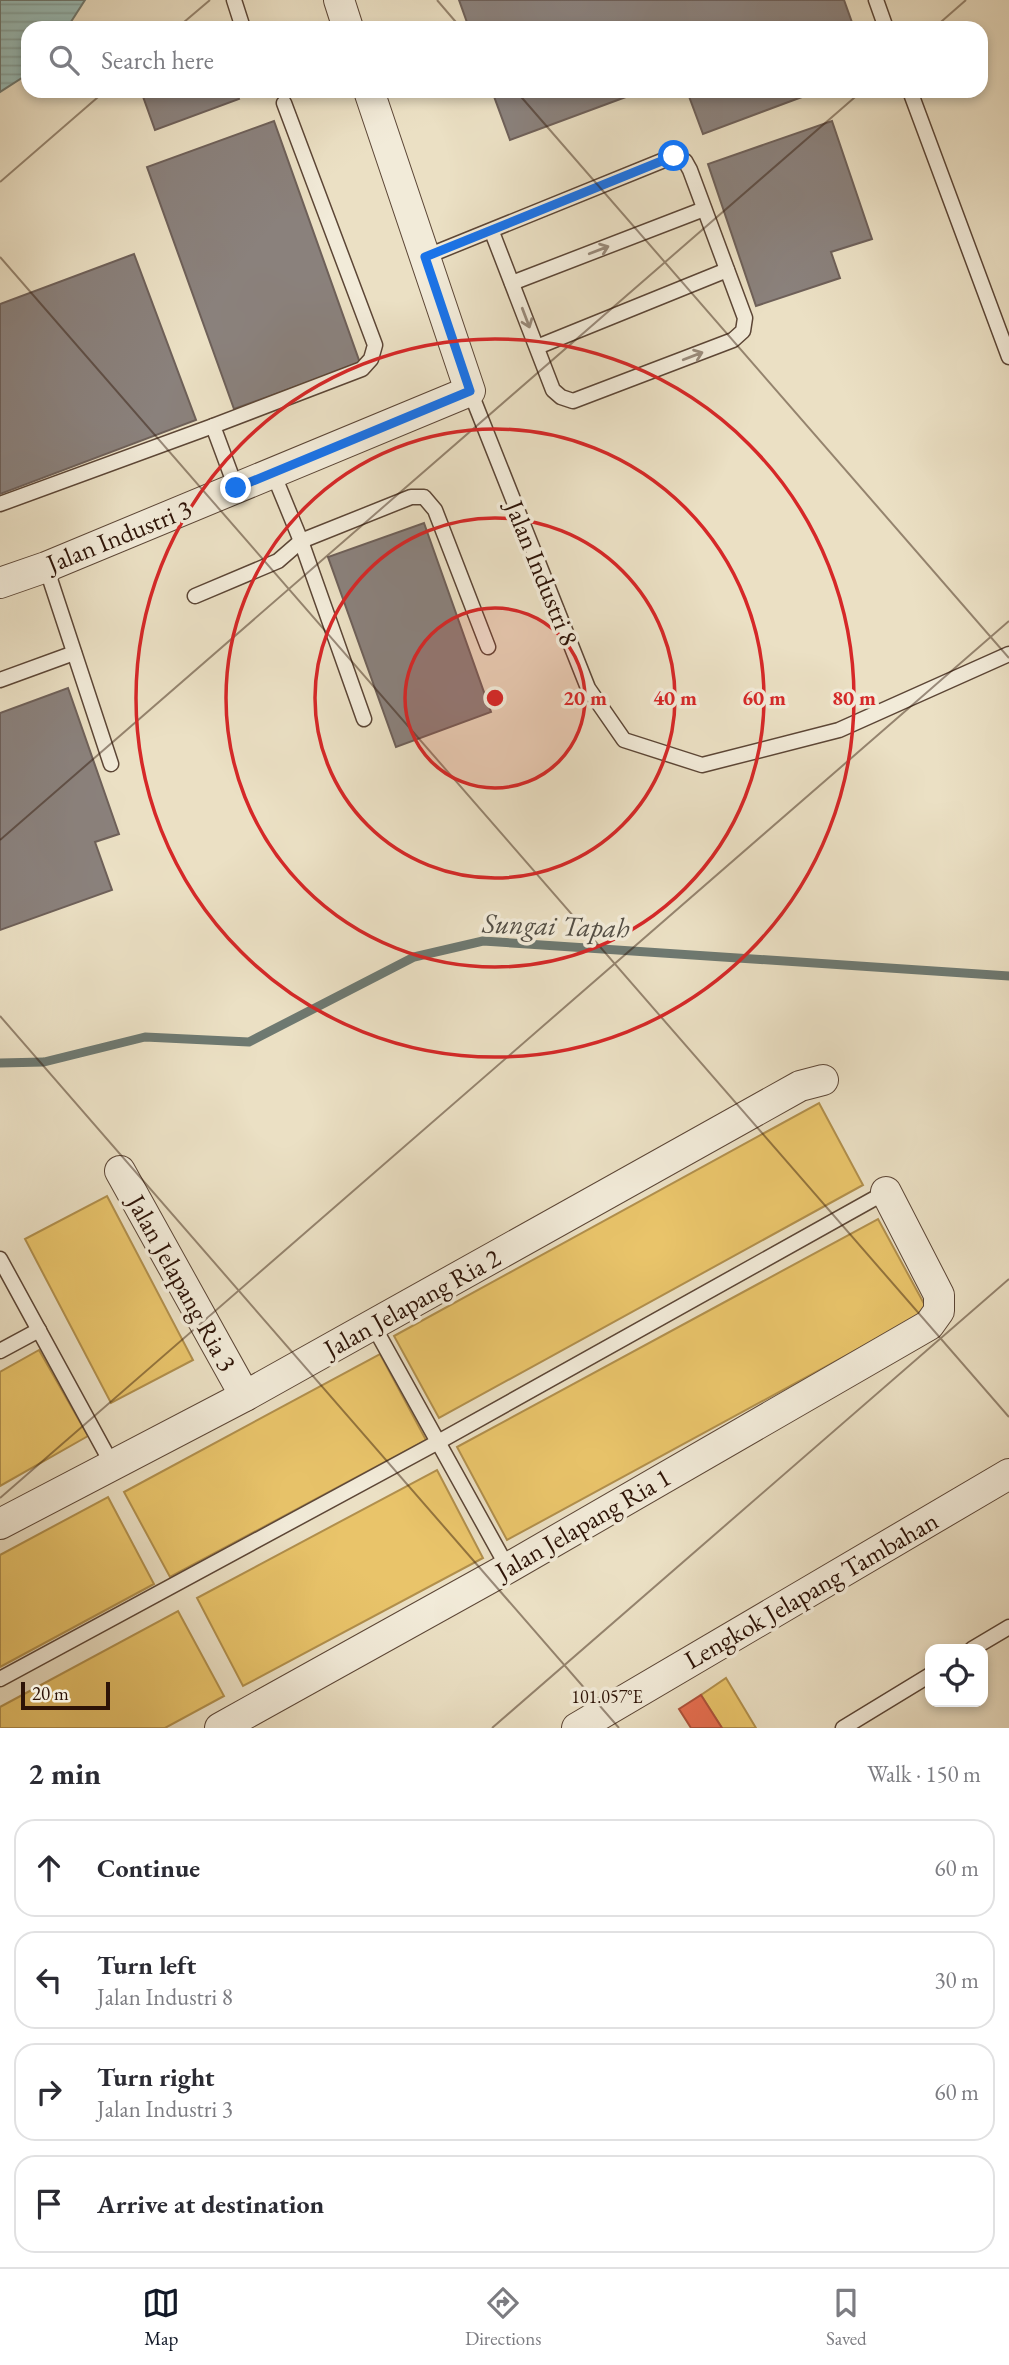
<!DOCTYPE html>
<meta charset="utf-8">
<style>
body{margin:0;font-family:"EB Garamond",serif;background:#f2f2f3;color:#2b2b33}
.controls{position:absolute;right:21px;bottom:21px;display:grid;overflow:hidden;border-radius:14px;box-shadow:0 4px 10px #0003}
.controls button{width:63px;height:63px;display:grid;place-items:center;padding:0;border:0;border-bottom:2px solid #e1e1e2;background:#fff;color:#2b2b33;font:35px sans-serif}
.scale{position:absolute;left:21px;bottom:18px;width:89px;box-sizing:border-box;padding-left:7px;border:4px solid #2d1307;border-top:0;font-size:19px;line-height:24px;white-space:nowrap;color:#2d1307;-webkit-text-stroke:5px #f2ebd9;paint-order:stroke}
.stop{position:absolute;width:21px;height:21px;margin:-16px;border:5px solid #1a73e8;border-radius:50%;background:#fff}
.stop.end{background:#1a73e8;border-color:#fff;box-shadow:0 2px 7px #0008}
.list{margin:0;padding:0;list-style:none}
h2{display:flex;justify-content:space-between;align-items:center;height:91px;margin:0;padding:0 28px;font-size:30px}
h2 small{font-size:23px;font-weight:400;color:#7c7c81}
.list li{display:grid;grid-template-columns:46px 1fr auto;gap:21px;align-items:center;box-sizing:border-box;height:98px;margin:0 14px 14px;padding:0 14px;border:2px solid #e1e1e2;border-radius:21px}
.list b{display:block;font-size:26px;white-space:nowrap}
.list p{margin:0;font-size:23px;white-space:nowrap;color:#7c7c81}
.list em{font-size:23px;font-style:normal;color:#7c7c81}
.icon{flex:none;width:38px;height:38px;fill:none;stroke:currentColor;stroke-width:2;stroke-linecap:round;stroke-linejoin:round}
.map{position:relative;flex:none;width:1009px;height:1728px;overflow:hidden}
.search{position:absolute;background:#fff;box-shadow:0 4px 10px #0003;left:21px;right:21px;top:21px;height:77px;display:flex;align-items:center;gap:18px;box-sizing:border-box;padding:0 24px;border-radius:21px;color:#7c7c81;font-size:26px}
.sheet{height:539px;background:#fff}
nav{display:flex;justify-content:space-around;align-items:center;box-sizing:border-box;height:98px;border-top:2px solid #e1e1e2;background:#fff;font-size:19px;color:#7c7c81}
nav a{display:grid;justify-items:center;gap:4px}
nav .on{color:#111827}
.map>svg:first-child{display:block}
.water{fill:url(#water-rules);stroke:#6e7971;stroke-width:2}
.homes{fill:#e9c46a;stroke:#b18f4c;stroke-width:2}
.shops{fill:#e76f51;stroke:#af533b;stroke-width:2}
.industry{fill:#8a817c;stroke:#6e6059;stroke-width:2}
.lines{fill:none;stroke-linecap:round;stroke-linejoin:round}
.stream{stroke:#6e7971;stroke-width:9}
.service-casing{stroke:#5c4636;stroke-width:17}
.minor-casing{stroke:#5c4636;stroke-width:32}
.service{stroke:#f2ebd9;stroke-width:14}
.minor{stroke:#f2ebd9;stroke-width:30}
.oneway{stroke:#998a7a}
.route{stroke:#1a73e8;stroke-width:9}
.ticks{fill:none;stroke:#2d1307;stroke-width:2;stroke-opacity:0.45}
.ring{fill:none;stroke:#d62828;stroke-width:3.5}
.labels{text-anchor:middle;dominant-baseline:central;stroke-width:7;stroke-linejoin:round;paint-order:stroke}
.street-label{font-size:26px;fill:#2d1307;stroke:#f2ebd9}
.water-label{font-size:28px;font-style:italic;fill:#534e45;stroke:#f2ebd9}
.ticks-label{font-size:18px;text-anchor:middle;fill:#2d1307;stroke:#f2ebd9;stroke-width:7;stroke-linejoin:round;paint-order:stroke}
.centre{fill:#d62828;stroke:#f2ebd9;stroke-width:3.5}
.ring-label{font-size:21px;text-anchor:middle;font-weight:bold;fill:#d62828;stroke:#f2ebd9;stroke-width:7;stroke-linejoin:round;paint-order:stroke}
</style>
<div class="map">
<svg width="1009" height="1728" viewBox="0 0 1009 1728">
<defs>
<pattern id="water-rules" width="6" height="5" patternUnits="userSpaceOnUse" patternTransform="scale(1.75)"><rect width="6" height="5" fill="#99bdb8"/><path d="M0 2.5h6" fill="none" stroke="#84a29d"/></pattern>
</defs>
<rect width="100%" height="100%" fill="#ebe0c4"/>
<filter id="stains"><feTurbulence type="fractalNoise" baseFrequency=".00286" numOctaves="4"/><feColorMatrix values="0 0 0 0 .2 0 0 0 0 .09 0 0 0 0 .02 0 0 0 .5 -.17"/></filter>
<radialGradient id="worn" r=".72"><stop offset=".6" stop-color="#630" stop-opacity="0"/><stop offset="1" stop-color="#630" stop-opacity=".3"/></radialGradient>
<polygon class="water" points="0,0 85,0 67,28 28,28 28,74 0,92"/>
<g class="homes">
<polygon points="819,1103 863,1185 439,1418 394,1336"/>
<polygon points="107,1196 193,1360 111,1403 25,1239"/>
<polygon points="878,1219 928,1311 507,1540 457,1447"/>
<polygon points="39,1350 88,1436 0,1486 0,1372"/>
<polygon points="380,1354 426,1440 170,1577 124,1492"/>
<polygon points="437,1470 483,1558 243,1686 197,1598"/>
<polygon points="108,1497 154,1584 0,1667 0,1555"/>
<polygon points="178,1611 224,1696 165,1728 0,1728 0,1707"/>
<polygon points="726,1678 756,1728 722,1728 701,1695"/>
</g>
<polygon class="shops" points="701,1695 722,1728 691,1728 679,1709"/>
<g class="industry">
<polygon points="459,0 844,0 854,28 469,28"/>
<polygon points="141,91 236,91 239,99 155,130"/>
<polygon points="492,91 642,91 510,140"/>
<polygon points="687,91 818,91 703,134"/>
<polygon points="274,121 360,363 234,409 147,167"/>
<polygon points="832,121 872,239 831,252 840,278 756,306 708,164"/>
<polygon points="134,254 196,420 0,494 0,304"/>
<polygon points="424,523 491,712 396,747 328,557"/>
<polygon points="68,688 119,834 95,842 112,890 0,930 0,713"/>
</g>
<g class="lines">
<polyline class="stream" points="0,1063 44,1062 145,1037 249,1042 414,957 483,941 1009,976"/>
<defs>
<g id="service">
<polyline points="234,0 243,28"/>
<polyline points="876,0 886,28"/>
<polyline points="910,91 1009,357"/>
<polyline points="425,257 674,156 685,161 690,170 745,318 743,331 733,340 573,401 561,397 553,390 492,232"/>
<polyline points="512,283 704,209"/>
<polyline points="537,347 727,270"/>
<polyline points="470,391 588,688 624,740 702,765 839,730 1009,654"/>
<polyline points="273,473 301,541 364,719"/>
<polyline points="236,488 213,426 362,369 371,359 375,345 284,103"/>
<polyline points="0,504 213,426"/>
<polyline points="46,567 111,764"/>
<polyline points="195,596 278,561 301,541 411,497 424,497 435,510 488,647"/>
<polyline points="0,680 74,653"/>
<polyline points="0,1259 113,1466"/>
<polyline points="373,1325 508,1568"/>
<polyline points="0,1351 39,1330"/>
<polyline points="972,1649 1009,1627"/>
<polyline points="0,1679 440,1441 886,1192"/>
<polyline points="843,1728 930,1675"/>
</g>
<g id="minor">
<polyline points="339,0 348,28"/>
<polyline points="0,583 46,567 470,391 369,91"/>
<polyline points="120,1171 245,1396"/>
<polyline points="0,1524 245,1396 800,1086 823,1080"/>
<polyline points="220,1728 508,1568 929,1325 939,1311 939,1295 886,1192"/>
<polyline points="577,1728 1009,1474"/>
</g>
</defs>
<use href="#service" class="service-casing"/>
<use href="#minor" class="minor-casing"/>
<use href="#service" class="service"/>
<use href="#minor" class="minor"/>
</g>
<defs><path id="oneway-shaft" d="M-6 0H5M1.5-3L5.5 0L1.5 3" fill="none" stroke-width="1.6" stroke-linecap="round" stroke-linejoin="round" transform="scale(1.75)"/></defs>
<g class="oneway">
<use href="#oneway-shaft" transform="translate(599 250) rotate(-21)"/>
<use href="#oneway-shaft" transform="translate(526 318) rotate(69)"/>
<use href="#oneway-shaft" transform="translate(693 356) rotate(-21)"/>
</g>
<g class="lines">
<polyline class="route" points="236,488 470,391 425,257 674,156"/>
</g>
<path class="ticks" d="M437,0L461,28M177,28L210,0M934,28L966,0M516,91L1009,658M0,182L105,91M0,257L1009,1417M0,840L862,91M0,1016L619,1728M0,1498L1009,621M492,1728L1009,1279"/>
<circle cx="495" cy="698" r="90" fill="#d62828" fill-opacity=".12"/>
<g class="ring">
<circle cx="495" cy="698" r="90"/>
<circle cx="495" cy="698" r="180"/>
<circle cx="495" cy="698" r="269"/>
<circle cx="495" cy="698" r="359"/>
</g>
<g class="labels">
<g class="street-label">
<text transform="translate(119 536) rotate(-22)">Jalan Industri 3</text>
<text transform="translate(542 573) rotate(68)">Jalan Industri 8</text>
<text transform="translate(182 1283) rotate(61)">Jalan Jelapang Ria 3</text>
<text transform="translate(412 1303) rotate(-29)">Jalan Jelapang Ria 2</text>
<text transform="translate(583 1524) rotate(-30)">Jalan Jelapang Ria 1</text>
<text transform="translate(811 1590) rotate(-30)">Lengkok Jelapang Tambahan</text>
</g>
<g class="water-label">
<text transform="translate(556 925) rotate(2)">Sungai Tapah</text>
</g>
</g>
<g class="ticks-label">
<text x="607" y="1703">101.057°E</text>
</g>
<circle cx="495" cy="698" r="10" class="centre"/>
<g class="ring-label">
<text x="585" y="705">20 m</text>
<text x="675" y="705">40 m</text>
<text x="764" y="705">60 m</text>
<text x="854" y="705">80 m</text>
</g>
<rect width="100%" height="100%" filter="url(#stains)"/>
<rect width="100%" height="100%" fill="url(#worn)"/>
</svg>
<div class="controls">
<button><svg class="icon" aria-label="locate" viewBox="0 0 24 24"><circle cx="12" cy="12" r="6"/><path d="M12 2v4M12 18v4M2 12h4M18 12h4"/></svg></button>
</div>
<div class="scale">20 m</div>
<div class="stop" style="left:674px;top:156px"></div>
<div class="stop end" style="left:236px;top:488px"></div>
<div class="search"><svg class="icon" aria-label="search" viewBox="0 0 24 24"><circle cx="10" cy="10" r="6"/><path d="M15 15l6 6"/></svg>Search here</div>
</div>
<section class="sheet">
<h2>2 min<small>Walk · 150 m</small></h2>
<ul class="list">
<li><svg class="icon" aria-label="ahead" viewBox="0 0 24 24"><path d="M12 20V5M6 11l6-6 6 6"/></svg><div><b>Continue</b></div><em>60 m</em></li>
<li><svg class="icon" aria-label="left" viewBox="0 0 24 24"><path d="M17 20v-9H6M10 6l-5 5 5 5"/></svg><div><b>Turn left</b><p>Jalan Industri 8</p></div><em>30 m</em></li>
<li><svg class="icon" aria-label="right" viewBox="0 0 24 24"><path d="M7 20v-9h11M14 6l5 5-5 5"/></svg><div><b>Turn right</b><p>Jalan Industri 3</p></div><em>60 m</em></li>
<li><svg class="icon" aria-label="arrive" viewBox="0 0 24 24"><path d="M6 21V4h12l-3 4 3 4H6"/></svg><div><b>Arrive at destination</b></div></li>
</ul>
</section>
<nav>
<a class="on"><svg class="icon" aria-label="map" viewBox="0 0 24 24"><path d="M3 6l6-2 6 2 6-2v14l-6 2-6-2-6 2zM9 4v14M15 6v14"/></svg>Map</a>
<a><svg class="icon" aria-label="directions" viewBox="0 0 24 24"><path d="M12 3l9 9-9 9-9-9zM9 14v-3h6M13 9l2 2-2 2"/></svg>Directions</a>
<a><svg class="icon" aria-label="saved" viewBox="0 0 24 24"><path d="M7 4h10v16l-5-4-5 4z"/></svg>Saved</a>
</nav>
